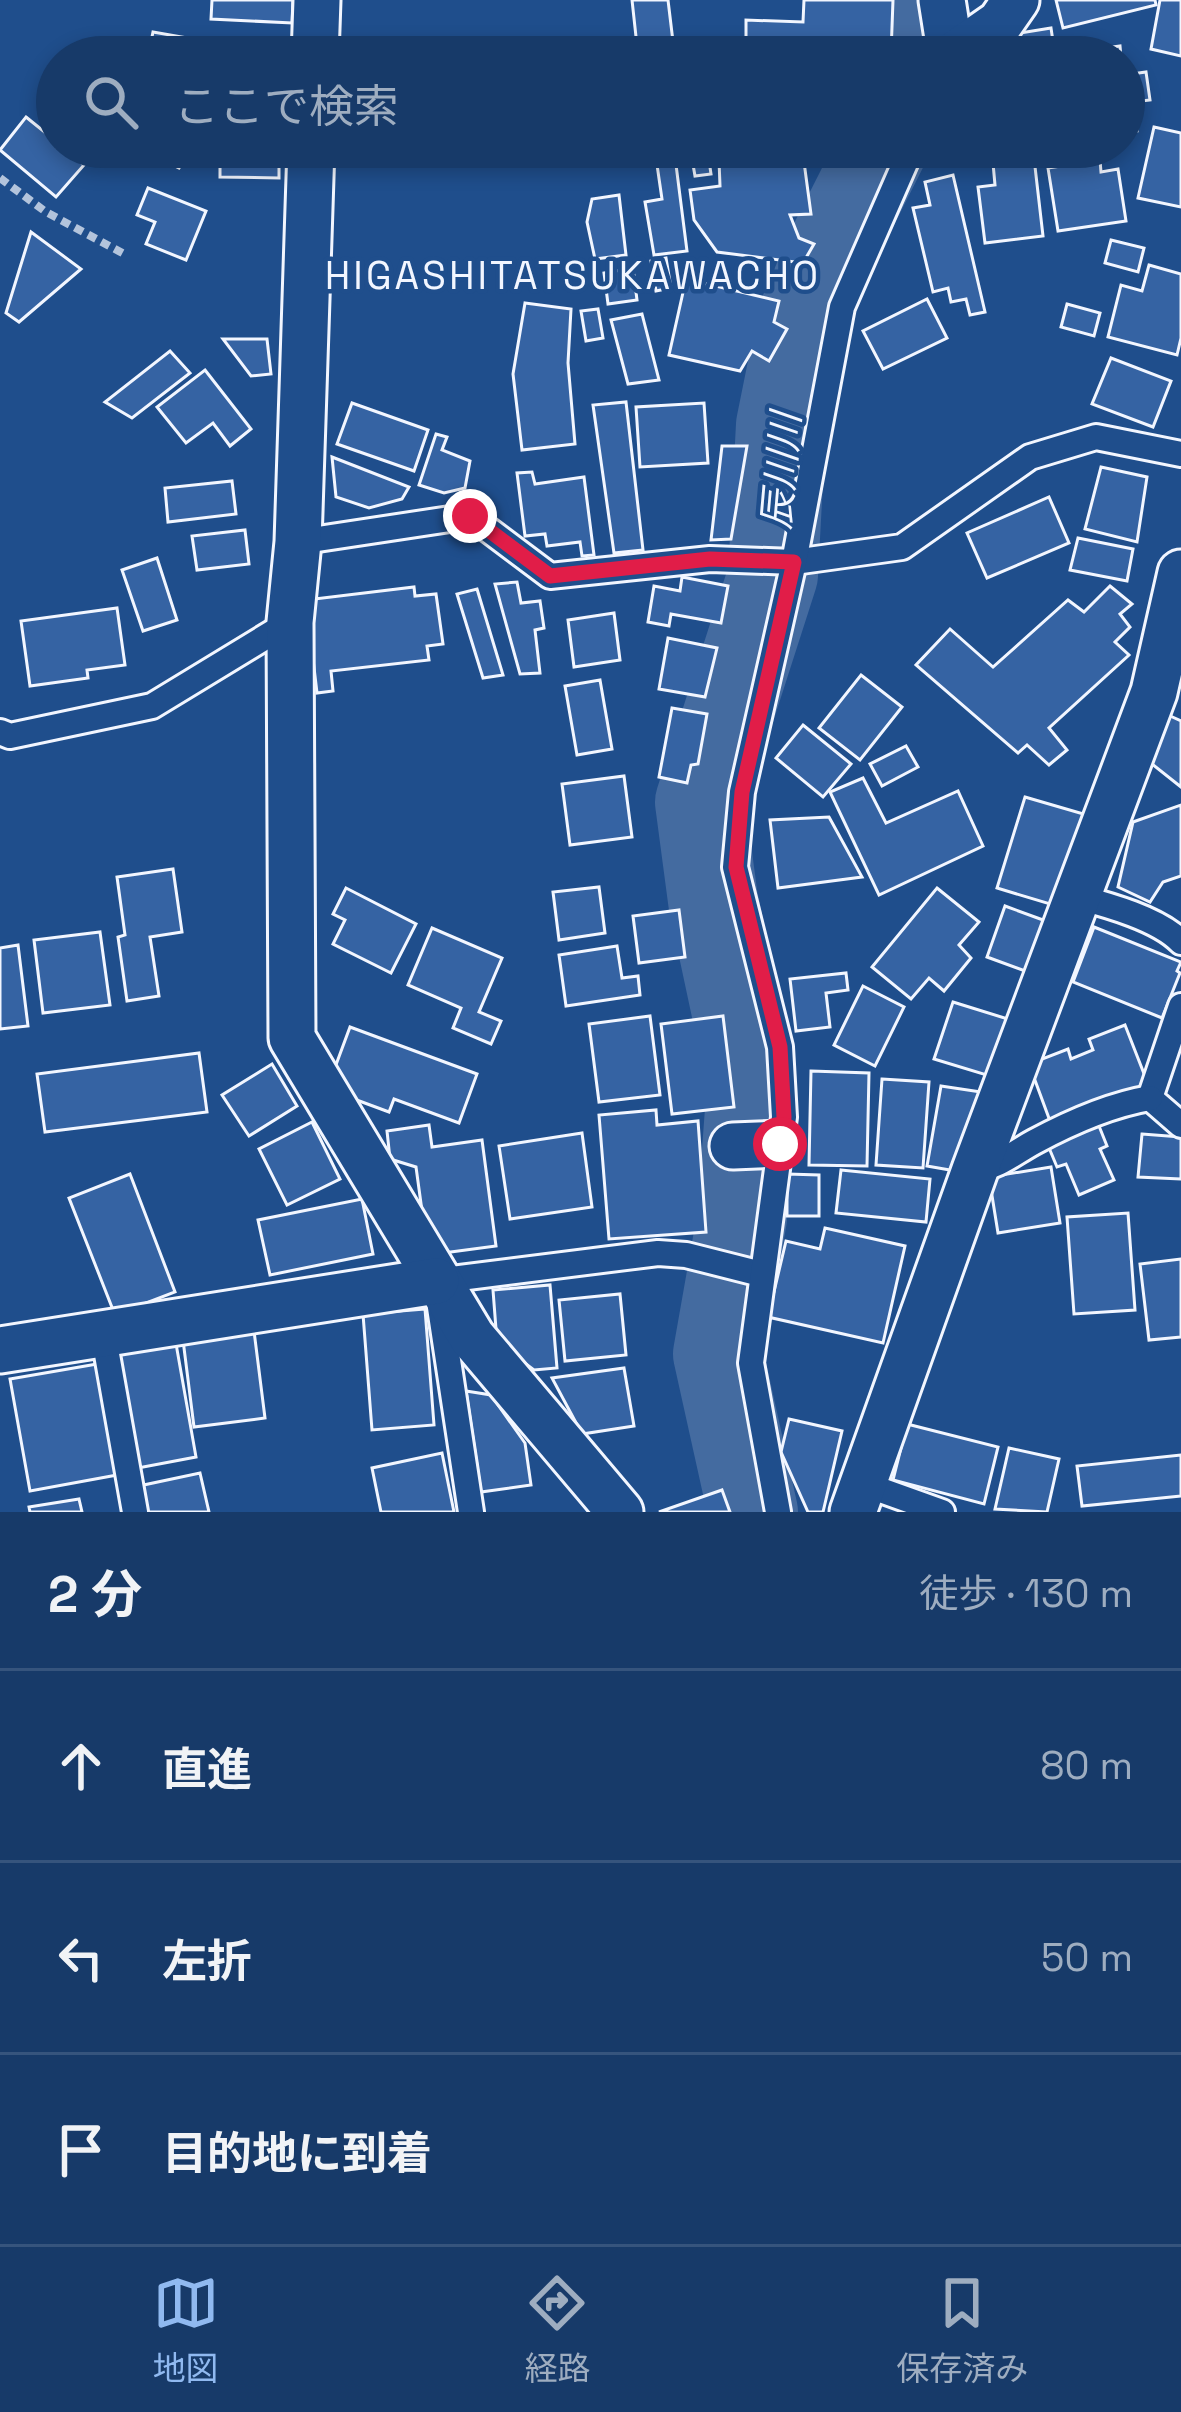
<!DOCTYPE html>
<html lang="ja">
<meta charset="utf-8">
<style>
body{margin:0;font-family:"Space Grotesk","Noto Sans JP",sans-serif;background:#244571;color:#f1f3f6}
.stop{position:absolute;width:36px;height:36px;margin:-27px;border:9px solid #e11d48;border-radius:50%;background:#fff}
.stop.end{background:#e11d48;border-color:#fff;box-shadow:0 3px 12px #0008}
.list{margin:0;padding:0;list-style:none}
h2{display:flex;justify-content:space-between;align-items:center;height:156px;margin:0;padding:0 48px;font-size:51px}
h2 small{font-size:39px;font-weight:400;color:#9eadc0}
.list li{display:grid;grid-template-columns:78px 1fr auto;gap:36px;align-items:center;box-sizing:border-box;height:192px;padding:0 48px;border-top:3px solid #36547d}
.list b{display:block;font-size:45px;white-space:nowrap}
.list em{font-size:39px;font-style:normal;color:#9eadc0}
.icon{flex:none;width:66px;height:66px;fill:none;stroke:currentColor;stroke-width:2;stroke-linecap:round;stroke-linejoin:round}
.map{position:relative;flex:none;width:1181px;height:1512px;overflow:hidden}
.search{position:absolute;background:#173a69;box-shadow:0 6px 18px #0003;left:36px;right:36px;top:36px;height:132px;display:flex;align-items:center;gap:30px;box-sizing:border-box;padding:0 42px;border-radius:66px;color:#9eadc0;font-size:45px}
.sheet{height:732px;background:#173a69}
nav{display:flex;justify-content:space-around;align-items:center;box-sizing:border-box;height:168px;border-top:3px solid #36547d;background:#173a69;font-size:33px;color:#9eadc0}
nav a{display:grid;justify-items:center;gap:6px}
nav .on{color:#90b9f0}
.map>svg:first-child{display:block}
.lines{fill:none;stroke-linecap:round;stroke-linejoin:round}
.river{stroke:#446ba0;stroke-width:90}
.building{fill:#3563a3;stroke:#f2f6ff;stroke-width:3}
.lane-casing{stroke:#f2f6ff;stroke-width:30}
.street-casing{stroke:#f2f6ff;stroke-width:51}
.path{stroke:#b3c4dc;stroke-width:8;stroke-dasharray:9 6;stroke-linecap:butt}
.lane{stroke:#1f4e8c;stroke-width:24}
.street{stroke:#1f4e8c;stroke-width:45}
.route{stroke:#e11d48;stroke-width:15}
.labels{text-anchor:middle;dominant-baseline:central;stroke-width:9;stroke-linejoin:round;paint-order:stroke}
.neighbourhood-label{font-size:39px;letter-spacing:3px;fill:#f2f6ff;stroke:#1f4e8c}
.water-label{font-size:39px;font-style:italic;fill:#f2f6ff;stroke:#1f4e8c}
</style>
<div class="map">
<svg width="1181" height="1512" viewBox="0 0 1181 1512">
<rect width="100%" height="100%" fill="#1f4e8c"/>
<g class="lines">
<g class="river">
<polyline points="916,0 923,57"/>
<polyline points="753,1512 718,1354 742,1218 752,1083 713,900 700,802 773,575 781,425 803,316 835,242 883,147"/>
</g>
</g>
<g class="building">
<polygon points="212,0 293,0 292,23 211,19"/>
<polygon points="632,0 668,0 674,50 638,55"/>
<polygon points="804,0 893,0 891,54 849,52 850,39 820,38 820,48 746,46 746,20 803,22"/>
<polygon points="1056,0 1155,0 1156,5 1063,28"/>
<polygon points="1160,0 1181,0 1181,56 1151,49"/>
<polygon points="1051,28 1055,55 1120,46 1121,57 1023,57 1020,33"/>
<polygon points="153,32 256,50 254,57 175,57 149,51"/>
<polygon points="357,40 382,45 381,57 354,57"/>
<polygon points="1146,72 1150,100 1133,102 1137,131 1124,133 1124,75"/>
<polygon points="26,117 57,142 57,147 62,147 84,165 56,197 0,150"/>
<polygon points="1154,127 1181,133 1181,207 1138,198"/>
<polygon points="137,147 192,147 179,168"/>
<polygon points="220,147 279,147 279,178 220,177"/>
<polygon points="690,147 707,147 711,174 695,176"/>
<polygon points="789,147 802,147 811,214 790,215 799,238 814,244 803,263 717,252 694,220 690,190 720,186 719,160"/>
<polygon points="674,149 687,251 654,255 645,202 662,199 655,151"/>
<polygon points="1034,158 1043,236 985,243 978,187 995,185 993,163"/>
<polygon points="1100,160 1101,172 1118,169 1126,221 1058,231 1048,168"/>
<polygon points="953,175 985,312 970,315 966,299 951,302 948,288 933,292 913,208 930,205 925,182"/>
<polygon points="148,188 206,211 186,260 146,244 155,222 137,215"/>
<polygon points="619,195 626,255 595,259 587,222 592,199"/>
<polygon points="31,232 81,269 19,322 6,313"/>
<polygon points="1111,240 1144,248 1138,272 1105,263"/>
<polygon points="666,258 671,288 656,291 651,261"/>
<polygon points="1149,265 1181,274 1181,338 1177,355 1108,337 1121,285 1142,291"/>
<polygon points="633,268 637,300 608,304 604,273"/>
<polygon points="686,279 779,301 774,322 787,329 769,361 752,351 740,371 669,355"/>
<polygon points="927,299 947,338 883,369 863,331"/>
<polygon points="525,303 571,309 568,363 575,444 522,450 513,374"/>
<polygon points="1067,304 1100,313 1094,336 1061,327"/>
<polygon points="598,309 603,338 586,341 581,311"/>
<polygon points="642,314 659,380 628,384 611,320"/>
<polygon points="223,339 267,339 271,374 251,376"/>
<polygon points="170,351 190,373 132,418 105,402"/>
<polygon points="1111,358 1171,381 1153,427 1092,404"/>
<polygon points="205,370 251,429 230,446 213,423 186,443 157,407"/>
<polygon points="626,402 643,550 614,553 593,405"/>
<polygon points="352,403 428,430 414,471 337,444"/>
<polygon points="704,403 708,463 640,467 636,407"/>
<polygon points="436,434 447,437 442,450 470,461 465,488 444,493 419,485"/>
<polygon points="722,446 747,446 731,539 711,540"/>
<polygon points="332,457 409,487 402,499 369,508 336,497"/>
<polygon points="1101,467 1147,477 1137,542 1085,529"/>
<polygon points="532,472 535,484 584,477 594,555 582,556 580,542 547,546 545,534 525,536 517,473"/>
<polygon points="232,481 236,514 168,522 165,488"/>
<polygon points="1049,497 1069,543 987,578 967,533"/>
<polygon points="245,530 249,564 197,570 192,536"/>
<polygon points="1078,538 1133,549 1127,581 1070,570"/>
<polygon points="157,558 177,620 143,631 122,570"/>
<polygon points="682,577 728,586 721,623 671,614 669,626 648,622 654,586 680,591"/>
<polygon points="517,582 521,603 540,601 544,628 535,630 540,673 520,674 495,584"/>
<polygon points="1110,586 1132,604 1120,614 1130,627 1115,642 1129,655 1049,728 1067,750 1049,765 1027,745 1018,753 916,665 950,629 993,667 1068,600 1084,612"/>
<polygon points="414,587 415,596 436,594 443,644 427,646 429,660 331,671 333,691 317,693 306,600"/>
<polygon points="477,589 503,675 483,678 457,594"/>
<polygon points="117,608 125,665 87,670 88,678 30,686 21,621"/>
<polygon points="614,613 620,660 574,667 568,620"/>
<polygon points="668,638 717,648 705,697 659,689"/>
<polygon points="861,675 902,707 860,760 819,728"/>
<polygon points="600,680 612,749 577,755 565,686"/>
<polygon points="672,708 707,714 698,764 691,765 687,783 659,777"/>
<polygon points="1168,715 1181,721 1181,787 1147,760"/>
<polygon points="803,725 851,764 823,797 776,758"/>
<polygon points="906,746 918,767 882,786 870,764"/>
<polygon points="624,776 632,837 570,845 562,784"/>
<polygon points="863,778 886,823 958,791 983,846 879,895 830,792"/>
<polygon points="1025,797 1087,815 1060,907 997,888"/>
<polygon points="1181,805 1181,876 1163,882 1150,902 1118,887 1133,822"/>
<polygon points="829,817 862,877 778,888 770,820"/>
<polygon points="173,869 182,932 150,937 159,996 127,1001 118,937 125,935 117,877"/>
<polygon points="599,887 605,933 559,940 553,892"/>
<polygon points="346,888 416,924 391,973 333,944 345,920 333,914"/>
<polygon points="937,888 979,922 959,945 971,958 944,991 929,978 911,999 872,967"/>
<polygon points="1005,906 1054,924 1036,975 987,957"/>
<polygon points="679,910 685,957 639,963 633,916"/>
<polygon points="1094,927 1181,962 1177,971 1180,973 1162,1018 1073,982"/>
<polygon points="432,928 502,958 479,1012 501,1021 491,1044 453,1028 461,1008 408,985"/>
<polygon points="100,932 110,1005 43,1013 34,940"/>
<polygon points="18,945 28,1026 0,1029 0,948"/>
<polygon points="617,946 622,978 638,976 640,995 566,1006 559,955"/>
<polygon points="846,973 848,990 826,993 830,1027 796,1031 790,979"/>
<polygon points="863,986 904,1007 875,1066 834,1045"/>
<polygon points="953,1002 1011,1020 993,1077 934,1059"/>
<polygon points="650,1016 660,1095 599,1102 589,1024"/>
<polygon points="723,1016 734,1107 672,1114 661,1024"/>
<polygon points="1125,1025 1148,1084 1050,1121 1029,1064 1068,1049 1071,1059 1093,1050 1089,1039"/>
<polygon points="350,1027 477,1074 459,1123 394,1099 389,1112 327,1089"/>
<polygon points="199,1053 207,1112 45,1132 37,1074"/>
<polygon points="272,1064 297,1106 249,1136 222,1095"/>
<polygon points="811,1071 869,1073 867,1166 809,1165"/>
<polygon points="882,1079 929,1082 923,1168 876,1165"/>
<polygon points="941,1086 981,1092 967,1173 927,1166"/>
<polygon points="656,1110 657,1125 698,1121 706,1232 609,1239 599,1115"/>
<polygon points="1097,1121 1107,1146 1100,1149 1114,1180 1079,1195 1066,1164 1057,1167 1047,1143"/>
<polygon points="312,1122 340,1179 287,1205 259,1149"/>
<polygon points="429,1125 432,1147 482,1140 496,1246 428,1255 416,1167 390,1159 387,1131"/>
<polygon points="582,1133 592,1207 510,1219 499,1146"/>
<polygon points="1142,1134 1181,1137 1181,1179 1138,1177"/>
<polygon points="1051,1167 1060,1223 998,1233 989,1177"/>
<polygon points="841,1170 930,1179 926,1222 836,1213"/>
<polygon points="130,1174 175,1292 115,1315 69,1198"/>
<polygon points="787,1174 819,1175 819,1216 787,1216"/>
<polygon points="362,1199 373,1254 270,1275 258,1220"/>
<polygon points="1128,1213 1135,1310 1074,1314 1067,1217"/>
<polygon points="825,1228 905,1246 883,1343 768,1317 786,1241 820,1249"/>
<polygon points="1181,1259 1181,1337 1149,1340 1140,1264"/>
<polygon points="550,1285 557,1368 534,1370 497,1342 493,1290"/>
<polygon points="620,1294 626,1355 565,1361 559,1300"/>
<polygon points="425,1309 434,1425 372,1430 363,1314"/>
<polygon points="254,1331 265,1418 194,1427 183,1340"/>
<polygon points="175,1338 196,1457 138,1468 117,1348"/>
<polygon points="97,1364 117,1475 30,1491 10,1379"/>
<polygon points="624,1368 634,1426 582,1434 552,1378"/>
<polygon points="466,1391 491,1395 525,1443 531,1485 481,1492"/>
<polygon points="789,1419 842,1431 823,1512 808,1512 781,1452"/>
<polygon points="907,1424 998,1447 984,1504 893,1480"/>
<polygon points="1009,1448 1059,1459 1047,1512 995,1509"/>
<polygon points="442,1453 454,1512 381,1512 372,1468"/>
<polygon points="1181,1455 1181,1496 1082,1506 1077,1466"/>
<polygon points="200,1473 209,1512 145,1512 139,1486"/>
<polygon points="722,1490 730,1512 659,1512"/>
<polygon points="79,1499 82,1512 30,1512 29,1507"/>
</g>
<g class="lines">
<defs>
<g id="lane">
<polyline points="298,542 470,516 550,576 710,559 794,562 902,547 1030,457 1096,437 1181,454"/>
<polyline points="0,732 10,736 152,706 290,622"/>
<path d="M1078,897C1108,905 1159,919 1181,942"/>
<polyline points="1181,1006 1150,1098 1181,1125"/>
<path d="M975,1170C1000,1166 1012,1154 1034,1142C1071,1122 1109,1105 1150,1098"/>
<polyline points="103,1332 135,1512"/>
<polyline points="861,1483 942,1512"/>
<polyline points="471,1512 436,1281 658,1253 686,1255 761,1274"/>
<polyline points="778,1512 751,1363 784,1117 780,1047 735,867 742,792 794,562 842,307 912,147"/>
</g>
<g id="street">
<polyline points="942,0 951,57"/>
<polyline points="315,57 317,0"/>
<polyline points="951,57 1000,23 1016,0"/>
<polyline points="311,147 298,542 290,622 292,1038 472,1337 620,1512"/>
<polyline points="733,1146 780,1144"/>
<polyline points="0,1350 436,1281"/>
<polyline points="853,1512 975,1170 1154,692 1181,573"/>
</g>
</defs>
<use href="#lane" class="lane-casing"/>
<use href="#street" class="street-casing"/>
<polyline class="path" points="0,178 46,212 126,255"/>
<use href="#lane" class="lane"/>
<use href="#street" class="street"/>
</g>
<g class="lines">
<polyline class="route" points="470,516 550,576 710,559 794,562 742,792 736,867 780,1047 784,1117 780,1144"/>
</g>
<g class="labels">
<g class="neighbourhood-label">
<text x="573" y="275">HIGASHITATSUKAWACHO</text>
</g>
<g class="water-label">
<text transform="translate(781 471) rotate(-85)">辰川川</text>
</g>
</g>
</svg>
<div class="stop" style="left:780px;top:1144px"></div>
<div class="stop end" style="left:470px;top:516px"></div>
<div class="search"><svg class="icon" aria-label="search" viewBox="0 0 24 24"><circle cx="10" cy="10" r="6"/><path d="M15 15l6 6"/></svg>ここで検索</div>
</div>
<section class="sheet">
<h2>2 分<small>徒歩 · 130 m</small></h2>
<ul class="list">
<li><svg class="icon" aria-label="ahead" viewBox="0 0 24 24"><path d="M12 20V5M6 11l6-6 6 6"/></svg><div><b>直進</b></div><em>80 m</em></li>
<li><svg class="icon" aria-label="left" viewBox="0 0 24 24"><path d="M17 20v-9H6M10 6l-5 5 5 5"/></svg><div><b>左折</b></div><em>50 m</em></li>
<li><svg class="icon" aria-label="arrive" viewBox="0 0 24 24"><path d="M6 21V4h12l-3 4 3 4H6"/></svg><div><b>目的地に到着</b></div></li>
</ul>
</section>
<nav>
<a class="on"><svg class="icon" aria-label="map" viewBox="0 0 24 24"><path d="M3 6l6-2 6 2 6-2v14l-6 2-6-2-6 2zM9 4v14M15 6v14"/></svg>地図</a>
<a><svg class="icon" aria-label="directions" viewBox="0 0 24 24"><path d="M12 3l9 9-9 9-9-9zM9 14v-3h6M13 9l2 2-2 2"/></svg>経路</a>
<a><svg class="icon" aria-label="saved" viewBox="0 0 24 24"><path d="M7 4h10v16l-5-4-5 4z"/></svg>保存済み</a>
</nav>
